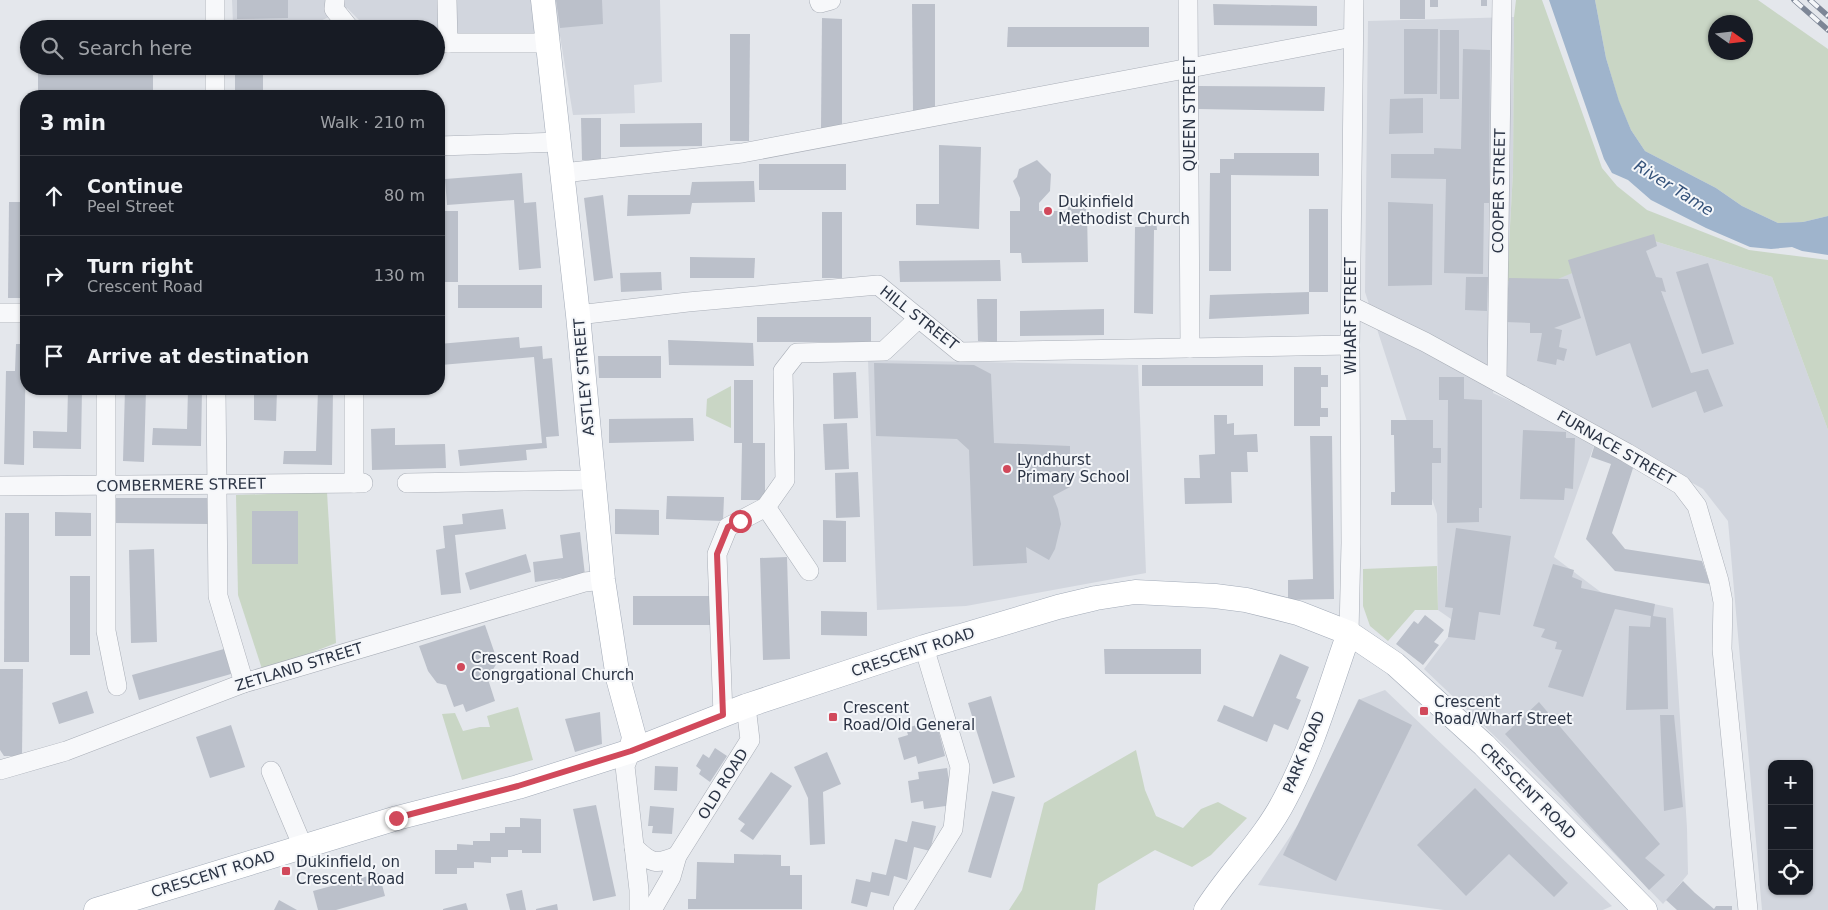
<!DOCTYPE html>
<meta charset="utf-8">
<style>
body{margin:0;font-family:"DejaVu Sans",sans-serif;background:#20242c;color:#f1f3f6}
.controls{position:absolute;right:15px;bottom:15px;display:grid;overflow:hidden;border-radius:10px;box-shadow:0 1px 4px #0004}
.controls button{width:45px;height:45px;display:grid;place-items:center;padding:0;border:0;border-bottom:1px solid #363941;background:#171b24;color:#f1f3f6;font:25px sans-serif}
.compass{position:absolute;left:1708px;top:15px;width:45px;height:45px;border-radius:50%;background:#171b24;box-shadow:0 1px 4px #0004;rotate:104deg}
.stop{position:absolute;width:15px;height:15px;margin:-11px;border:4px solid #d1495b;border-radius:50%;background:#fff}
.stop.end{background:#d1495b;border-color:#fff;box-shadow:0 1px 5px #0008}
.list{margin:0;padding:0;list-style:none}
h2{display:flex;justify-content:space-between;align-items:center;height:65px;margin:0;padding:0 20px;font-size:21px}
h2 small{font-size:16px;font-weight:400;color:#9ea1a6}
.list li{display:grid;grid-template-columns:32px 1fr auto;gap:15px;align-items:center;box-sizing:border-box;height:80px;padding:0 20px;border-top:1px solid #363941}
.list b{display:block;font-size:19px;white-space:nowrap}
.list p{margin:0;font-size:16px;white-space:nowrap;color:#9ea1a6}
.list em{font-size:16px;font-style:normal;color:#9ea1a6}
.icon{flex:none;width:28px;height:28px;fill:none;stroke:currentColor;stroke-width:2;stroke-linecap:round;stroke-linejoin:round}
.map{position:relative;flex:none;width:1828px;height:910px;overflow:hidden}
.search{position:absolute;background:#171b24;box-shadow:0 1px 4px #0004;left:20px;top:20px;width:425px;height:55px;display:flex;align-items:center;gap:12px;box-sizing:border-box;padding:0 18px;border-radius:28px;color:#9ea1a6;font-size:19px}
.panel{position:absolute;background:#171b24;box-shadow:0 1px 4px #0004;left:20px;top:90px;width:425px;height:305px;border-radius:20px}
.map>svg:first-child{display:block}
.built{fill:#d2d6de;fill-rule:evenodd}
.green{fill:#c9d6c5;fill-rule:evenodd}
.water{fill:#9fb4cc}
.building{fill:#bbc0ca}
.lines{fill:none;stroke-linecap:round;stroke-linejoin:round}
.minor-casing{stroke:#a9aeb7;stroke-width:20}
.major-casing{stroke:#a3abb8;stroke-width:25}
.minor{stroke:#f7f8fa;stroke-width:19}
.major{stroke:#fff;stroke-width:24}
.rail-casing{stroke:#7d8696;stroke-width:5.5}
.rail{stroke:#f4f6f9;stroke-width:4;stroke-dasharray:11;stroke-linecap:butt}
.route{stroke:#d1495b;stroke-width:6}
.poi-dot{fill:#d1495b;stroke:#f4f6f9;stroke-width:2}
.labels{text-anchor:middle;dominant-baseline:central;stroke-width:4;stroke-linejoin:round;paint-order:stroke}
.street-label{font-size:15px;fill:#2b3445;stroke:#f4f6f9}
.poi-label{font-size:15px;fill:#2b3445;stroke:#f4f6f9;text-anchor:start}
.water-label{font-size:16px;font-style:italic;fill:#34527a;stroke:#f4f6f9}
</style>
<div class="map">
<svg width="1828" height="910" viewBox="0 0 1828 910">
<rect width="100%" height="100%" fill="#e4e7ec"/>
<g class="built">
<polygon points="232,0 660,0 662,82 634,85 635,113 573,115 560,36 436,34 436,29 375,29 363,24 347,8 308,27 233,24"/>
<path d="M1514,17L1513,172L1507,281L1651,240L1772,277L1828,430V910H1762L1728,521L1703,489L1497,371L1493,393L1596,440L1554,557L1602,593L1673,608L1687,828L1688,874L1663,904L1562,800L1424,669L1448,637L1451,619L1438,610L1437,514L1365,292L1368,21ZM1772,764H1809V891H1772Z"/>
<polygon points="868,360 1138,365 1146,573 966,606 877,610"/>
<polygon points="1385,690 1612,906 1603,910 1444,910 1258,885 1303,817 1358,700"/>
</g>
<g class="green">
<polygon points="1516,0 1542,0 1602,168 1617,186 1647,210 1749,250 1828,260 1828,430 1772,277 1651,240 1546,284 1507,281 1513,172 1514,17"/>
<path d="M1595,0H1758L1828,49V216L1803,222L1778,223L1742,206L1716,188L1645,151L1631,130L1619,102L1606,58ZM1716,22H1746V52H1716Z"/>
<polygon points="731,386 731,428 706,416 707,399"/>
<polygon points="327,492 336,643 263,672 238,595 236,495"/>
<polygon points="1437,566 1438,610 1415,610 1388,641 1370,626 1363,606 1363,569"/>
<polygon points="518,707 533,760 462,780 442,714 455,713 463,731 480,727 490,727 487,716"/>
<polygon points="1136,750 1145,790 1156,816 1183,828 1201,809 1218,802 1247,818 1211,855 1192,867 1155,850 1098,884 1095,910 1009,910 1022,890 1044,803"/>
</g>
<polygon class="water" points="1549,0 1595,0 1606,58 1619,101 1631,130 1645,151 1716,188 1742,206 1778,223 1803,222 1828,216 1828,255 1802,251 1792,247 1771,249 1750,247 1706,228 1651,200 1628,180 1612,173 1604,159"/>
<g class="building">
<polygon points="237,0 288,0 288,18 237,19"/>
<polygon points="556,0 602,0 603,24 560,28"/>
<rect x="1400" y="0" width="25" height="19"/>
<rect x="1430" y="0" width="8" height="7"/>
<rect x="1481" y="0" width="6" height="6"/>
<polygon points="912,4 935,4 935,112 913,112"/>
<polygon points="1213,4 1317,6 1317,26 1214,25"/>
<polygon points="822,18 842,19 842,128 821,128"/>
<polygon points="1008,27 1149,27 1149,47 1007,47"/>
<polygon points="1404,29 1438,29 1437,94 1404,94"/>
<rect x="1440" y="30" width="19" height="69"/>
<polygon points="730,34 750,34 749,141 730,141"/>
<polygon points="1463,49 1490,50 1489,203 1484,203 1483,274 1444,273 1446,179 1391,178 1391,154 1434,154 1434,148 1461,149"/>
<rect x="38" y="66" width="115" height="30"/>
<rect x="235" y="66" width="28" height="30"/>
<polygon points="1198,86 1325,87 1324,111 1198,109"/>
<polygon points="1423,98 1423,133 1389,134 1390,99"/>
<polygon points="581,118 601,118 601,160 582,160"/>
<polygon points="702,123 702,146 620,147 620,124"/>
<polygon points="939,145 981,147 979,229 916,225 916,204 939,204"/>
<polygon points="1234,153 1319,153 1319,176 1231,175 1231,271 1209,271 1210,173 1220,173 1220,159 1234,159"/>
<polygon points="1037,160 1051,174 1050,191 1039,203 1039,211 1068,211 1067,200 1082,200 1082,207 1085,207 1087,212 1088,262 1022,263 1021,253 1010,253 1010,211 1020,211 1020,198 1013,181 1017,177 1019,169"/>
<rect x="759" y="164" width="87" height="26"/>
<polygon points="522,173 524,203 536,202 541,268 519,270 514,200 447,205 445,179"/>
<polygon points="754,181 755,202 692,203 690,214 627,216 628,195 690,195 692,182"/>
<polygon points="603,195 613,278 594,281 584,198"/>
<polygon points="9,202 26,202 26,298 8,298"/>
<polygon points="1388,202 1433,204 1432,285 1388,286"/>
<rect x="1309" y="209" width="19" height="83"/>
<rect x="439" y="211" width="19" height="71"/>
<rect x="822" y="212" width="20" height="66"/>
<polygon points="1145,219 1156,220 1157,230 1154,230 1153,314 1134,313 1135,227 1145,227"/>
<polygon points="1654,234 1657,246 1646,251 1656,277 1662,278 1666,292 1661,291 1691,373 1708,369 1723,406 1704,413 1696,391 1652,408 1630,343 1596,356 1568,260"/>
<polygon points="690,257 755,258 754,278 690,278"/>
<polygon points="1000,260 1001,281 900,282 899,261"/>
<polygon points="1708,263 1734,344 1702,354 1676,272"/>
<polygon points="661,272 662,290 621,292 620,273"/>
<polygon points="1466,277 1488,277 1487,311 1465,310"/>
<polygon points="1509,278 1568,279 1581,318 1554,328 1562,330 1559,347 1567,349 1564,361 1557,359 1556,365 1537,361 1542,333 1530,333 1530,323 1505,322"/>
<rect x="458" y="285" width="84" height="23"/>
<polygon points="1309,292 1309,314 1209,319 1210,295"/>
<polygon points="977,299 997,299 997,342 978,341"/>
<polygon points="1104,309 1104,335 1020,336 1020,311"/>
<rect x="757" y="317" width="114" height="25"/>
<polygon points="519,337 520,348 542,346 543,359 552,358 559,436 546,437 547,448 526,450 527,460 460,466 458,450 542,443 534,357 441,365 443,384 439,384 439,344"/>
<polygon points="668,340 753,343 754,366 669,365"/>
<polygon points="16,344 26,344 24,465 4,464 6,371 15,371"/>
<polygon points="598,356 661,356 661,378 599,378"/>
<polygon points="874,363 974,365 991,374 994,443 1070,446 1070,487 1053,496 1058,509 1061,524 1055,549 1049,560 1026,547 1027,563 973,566 969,450 957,439 876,436"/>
<rect x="1142" y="365" width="121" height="21"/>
<polygon points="1294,367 1321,367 1321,375 1328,375 1328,387 1321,387 1321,408 1328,408 1328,417 1320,417 1320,426 1294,426"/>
<polygon points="856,372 858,418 834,419 833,373"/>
<polygon points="1439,377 1464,377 1464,399 1482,400 1482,508 1479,508 1479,522 1447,523 1448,400 1439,400"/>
<polygon points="734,380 753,380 753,443 765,443 765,500 741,500 742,443 734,443"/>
<polygon points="68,389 82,389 81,449 33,448 33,431 67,432"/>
<polygon points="125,389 146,389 144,462 123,461"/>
<polygon points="188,389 202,389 201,446 152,445 153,428 187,429"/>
<polygon points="254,389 277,389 276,421 254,420"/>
<polygon points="318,389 333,389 332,465 283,464 284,451 316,451"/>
<polygon points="1214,415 1227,415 1227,424 1234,423 1234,435 1257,434 1258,452 1247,452 1248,472 1231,472 1232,503 1185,504 1184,478 1200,478 1199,455 1215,454"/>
<polygon points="693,418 694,441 609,443 609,419"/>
<polygon points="1391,420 1433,420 1433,448 1441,448 1441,463 1432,463 1432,505 1391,505 1391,492 1395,492 1394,435 1391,435"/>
<polygon points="847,423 849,469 825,470 823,424"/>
<polygon points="395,428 395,445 445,444 446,468 372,470 371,429"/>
<polygon points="1523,430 1566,432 1566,438 1575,438 1573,489 1565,488 1564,500 1520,499"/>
<polygon points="1310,436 1332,436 1334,599 1288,600 1288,580 1313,579"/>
<polygon points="1596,440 1634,465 1612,533 1625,549 1702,561 1710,584 1615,571 1586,539 1611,464 1591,457"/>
<polygon points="858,472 860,517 836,518 835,473"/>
<polygon points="667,496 724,497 723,521 666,519"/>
<polygon points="116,498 208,498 208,524 115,523"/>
<polygon points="503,509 506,529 455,535 461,593 441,595 436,550 445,548 443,526 463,524 462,514"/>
<polygon points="615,509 659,510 659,535 615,534"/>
<rect x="252" y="511" width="46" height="53"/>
<polygon points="55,512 91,513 91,536 55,536"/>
<polygon points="5,513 29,513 29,662 4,662"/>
<polygon points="823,520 846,521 846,562 823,562"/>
<polygon points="1456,528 1511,536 1500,615 1479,612 1475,640 1448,637 1453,608 1445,607"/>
<polygon points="580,532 585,575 535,582 533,562 563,558 560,535"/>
<polygon points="154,549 157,642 131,643 129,550"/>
<polygon points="526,554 531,572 470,590 465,573"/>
<polygon points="787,557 790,659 763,660 760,558"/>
<polygon points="1553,564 1574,570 1572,577 1582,581 1581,588 1655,604 1653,616 1666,618 1668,709 1626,710 1629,626 1650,627 1651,616 1615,609 1583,697 1548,687 1562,650 1555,649 1557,642 1541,637 1545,629 1533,626"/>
<rect x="70" y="576" width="20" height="79"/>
<rect x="633" y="596" width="85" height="29"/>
<polygon points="821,611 867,612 867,636 821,635"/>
<polygon points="1425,615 1444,630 1434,642 1439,645 1423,665 1396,644 1414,621 1418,624"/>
<polygon points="485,625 495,654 497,663 492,671 486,673 495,701 466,712 463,704 454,707 446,685 437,683 428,671 419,646"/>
<polygon points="224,649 231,674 139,700 132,675"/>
<polygon points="1104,649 1201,649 1201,674 1105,674"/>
<polygon points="1280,654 1309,667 1296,698 1301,700 1288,730 1274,724 1267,742 1217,721 1224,705 1253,717"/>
<polygon points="0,669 23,669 22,756 4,756 0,750"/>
<polygon points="87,691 94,713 59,724 52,703"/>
<polygon points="991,696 1015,777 993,784 968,703"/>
<polygon points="1359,699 1412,725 1336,881 1283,855"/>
<polygon points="1539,702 1660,844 1645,858 1665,875 1649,890 1505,734"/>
<polygon points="600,712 602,744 575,752 565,719"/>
<polygon points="1660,715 1674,715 1683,807 1664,811"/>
<polygon points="936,720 945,756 918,764 916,756 904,760 898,738 908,735 906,728"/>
<polygon points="231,725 245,767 210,778 196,737"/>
<polygon points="715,748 727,756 710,782 699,774 701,770 696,766 703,754 709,758"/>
<polygon points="827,752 841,784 823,792 825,844 810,845 808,798 794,767"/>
<polygon points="655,766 678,767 677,791 654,790"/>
<polygon points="947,768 953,805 924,809 923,801 911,803 908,781 919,779 918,772"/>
<polygon points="771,772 792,786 753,840 740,831 745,824 738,819"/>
<polygon points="1475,788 1568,883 1554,897 1509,854 1466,896 1417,845"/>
<polygon points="992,791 1015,797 991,878 968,872"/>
<polygon points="596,805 616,896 593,901 573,809"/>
<polygon points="650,806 674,808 672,834 652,833 653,826 648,826"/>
<polygon points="520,818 541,819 541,853 522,853 522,850 508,850 508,857 491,857 491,863 474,862 474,868 457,868 457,874 435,874 435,850 457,850 457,844 473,845 473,841 490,841 490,833 505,833 505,827 520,827"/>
<polygon points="912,821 936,826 930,851 914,847 907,880 894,876 889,896 871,892 867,907 851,903 856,879 870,882 872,872 886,875 895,839 907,842"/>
<polygon points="734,854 781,855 781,866 790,866 790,875 802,875 802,909 688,909 688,899 696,899 697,862 734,863"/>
<polygon points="379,873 385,896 336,910 318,910 313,891"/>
<polygon points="1683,881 1695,893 1714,909 1716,906 1732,906 1732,910 1677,910 1666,900"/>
<polygon points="522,890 526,910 510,910 506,894"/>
<polygon points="279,900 297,910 274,910"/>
<polygon points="466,903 468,910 443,910 443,909"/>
<polygon points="557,904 558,910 536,910 536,909"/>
</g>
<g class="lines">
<defs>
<g id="minor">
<polyline points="335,0 334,9 350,29"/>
<polyline points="447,0 448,43"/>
<polyline points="819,0 820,3 831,0"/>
<polyline points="1188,0 1190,348"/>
<polyline points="215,29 215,0"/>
<polyline points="436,43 547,43"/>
<polyline points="215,66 215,96"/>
<polyline points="439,146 560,142"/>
<polyline points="563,173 742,153 1353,37"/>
<polyline points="1351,306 1425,342 1627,453 1681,485 1697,506 1719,581 1723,602 1722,649 1748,910"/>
<polyline points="0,313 26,313"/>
<polyline points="578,315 688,302 878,285 960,352 1350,345"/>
<polyline points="1497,381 1502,0"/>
<polyline points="106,389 106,631 117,686"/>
<polyline points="216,389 218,596 244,683"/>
<polyline points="354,389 354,483"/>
<polyline points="407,483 593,480"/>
<polyline points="0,486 363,483"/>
<polyline points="766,507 809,571"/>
<polyline points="1349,633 1351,543 1350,345 1354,0"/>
<polyline points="723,715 717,554 728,527 766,507 785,480 783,371 797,353 884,351 919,318"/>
<polyline points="631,751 625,766 639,890 639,910"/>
<polyline points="0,770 66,751 244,683 585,582 603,580"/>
<polyline points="271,771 303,847"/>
<path d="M634,847C651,864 656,865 677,856"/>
<polyline points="652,910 671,877 677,856 750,740 746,706"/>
<polyline points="903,910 953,829 960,767 924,647"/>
</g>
<g id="major">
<polyline points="543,0 578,315 603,580 618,678 634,737 631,751"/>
<polyline points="96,910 397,818 518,787 631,751 746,706 924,647 1058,607 1096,598 1135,592 1215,596 1246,600 1298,613 1349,633 1395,664 1484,745 1645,910"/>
<path d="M1206,910C1230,872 1264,840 1285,799C1313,747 1329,689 1349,633"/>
</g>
</defs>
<use href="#minor" class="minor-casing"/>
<use href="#major" class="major-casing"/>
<use href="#minor" class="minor"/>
<use href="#major" class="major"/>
<defs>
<g id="rail">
<polyline points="1794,0 1828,30"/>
<polyline points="1810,0 1828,16"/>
</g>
</defs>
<use href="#rail" class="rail-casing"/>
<use href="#rail" class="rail"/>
</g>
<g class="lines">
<polyline class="route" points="396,818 518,786 631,751 723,715 717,554 728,527 740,521"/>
</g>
<g class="poi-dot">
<circle cx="1048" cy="211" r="5"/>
<circle cx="1007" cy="469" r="5"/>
<circle cx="461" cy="667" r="5"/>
<rect x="1419" y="706" width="10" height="10" rx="2.5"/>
<rect x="828" y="712" width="10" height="10" rx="2.5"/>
<rect x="281" y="866" width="10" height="10" rx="2.5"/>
</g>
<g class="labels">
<g class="street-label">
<text transform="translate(1190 114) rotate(-90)">QUEEN STREET</text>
<text transform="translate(1499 191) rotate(-89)">COOPER STREET</text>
<text transform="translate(1351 316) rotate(-90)">WHARF STREET</text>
<text transform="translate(919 318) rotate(38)">HILL STREET</text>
<text transform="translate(584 377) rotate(-95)">ASTLEY STREET</text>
<text transform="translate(1616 448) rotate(30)">FURNACE STREET</text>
<text transform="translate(181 485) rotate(-1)">COMBERMERE STREET</text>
<text transform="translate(913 652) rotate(-18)">CRESCENT ROAD</text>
<text transform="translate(299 667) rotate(-17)">ZETLAND STREET</text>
<text transform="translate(1304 752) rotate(-68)">PARK ROAD</text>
<text transform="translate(723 784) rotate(-58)">OLD ROAD</text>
<text transform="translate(1528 791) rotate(45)">CRESCENT ROAD</text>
<text transform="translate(213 874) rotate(-17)">CRESCENT ROAD</text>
</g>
<g class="poi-label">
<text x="1058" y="202">Dukinfield<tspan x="1058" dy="17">Methodist Church</tspan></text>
<text x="1017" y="460">Lyndhurst<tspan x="1017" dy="17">Primary School</tspan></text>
<text x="471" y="658">Crescent Road<tspan x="471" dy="17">Congrgational Church</tspan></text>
<text x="1434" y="702">Crescent<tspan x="1434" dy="17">Road/Wharf Street</tspan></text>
<text x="843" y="708">Crescent<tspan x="843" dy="17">Road/Old General</tspan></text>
<text x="296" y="862">Dukinfield, on<tspan x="296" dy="17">Crescent Road</tspan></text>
</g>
<g class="water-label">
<text transform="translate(1674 188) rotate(32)">River Tame</text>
</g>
</g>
</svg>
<div class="controls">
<button>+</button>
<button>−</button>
<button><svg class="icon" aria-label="locate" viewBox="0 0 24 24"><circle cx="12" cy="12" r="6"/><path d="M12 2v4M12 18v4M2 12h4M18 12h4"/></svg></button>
</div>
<svg class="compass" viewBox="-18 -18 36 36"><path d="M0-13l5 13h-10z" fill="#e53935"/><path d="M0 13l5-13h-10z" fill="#9ea1a6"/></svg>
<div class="stop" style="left:740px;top:521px"></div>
<div class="stop end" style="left:396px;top:818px"></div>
<div class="search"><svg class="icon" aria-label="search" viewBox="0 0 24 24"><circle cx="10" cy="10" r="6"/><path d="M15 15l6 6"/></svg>Search here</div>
<section class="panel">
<h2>3 min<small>Walk · 210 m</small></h2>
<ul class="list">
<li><svg class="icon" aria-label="ahead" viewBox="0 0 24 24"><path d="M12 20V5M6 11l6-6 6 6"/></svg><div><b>Continue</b><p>Peel Street</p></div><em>80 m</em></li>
<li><svg class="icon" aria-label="right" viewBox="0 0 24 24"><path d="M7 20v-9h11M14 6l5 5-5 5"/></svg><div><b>Turn right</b><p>Crescent Road</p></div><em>130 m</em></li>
<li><svg class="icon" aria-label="arrive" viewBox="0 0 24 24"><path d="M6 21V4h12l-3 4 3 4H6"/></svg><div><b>Arrive at destination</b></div></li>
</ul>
</section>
</div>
